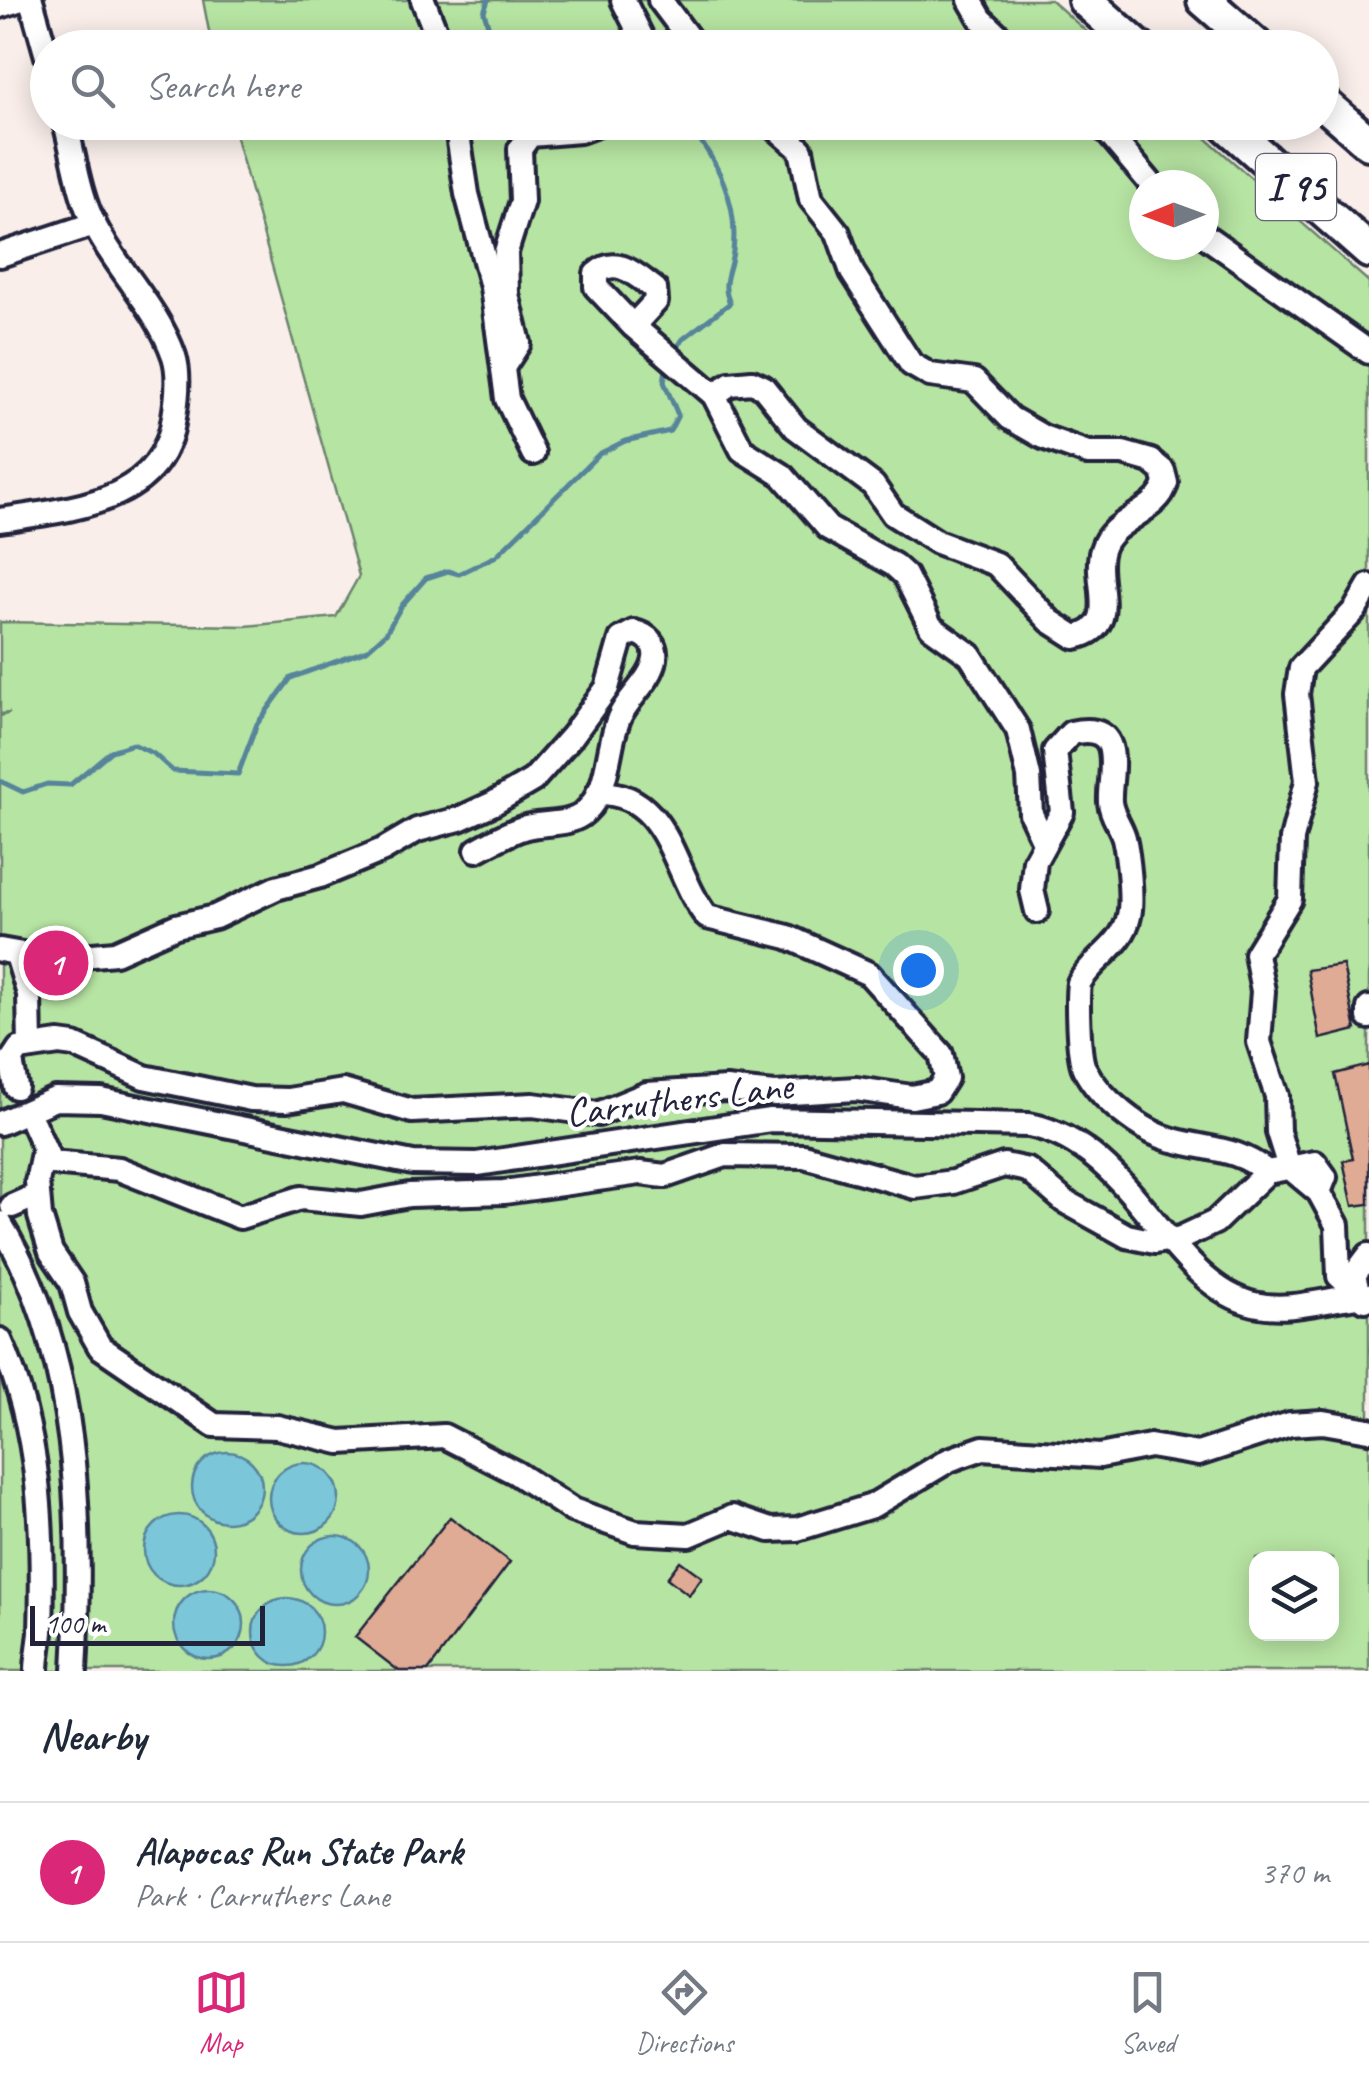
<!DOCTYPE html>
<meta charset="utf-8">
<style>
body{margin:0;font-family:Caveat,sans-serif;background:#f6f6f7;color:#1f2937}
.controls{position:absolute;right:30px;bottom:30px;display:grid;overflow:hidden;border-radius:20px;box-shadow:0 5px 25px #0003}
.controls button{width:90px;height:90px;display:grid;place-items:center;padding:0;border:0;border-bottom:2px solid #e0e1e3;background:#fff;color:#1f2937;font:50px sans-serif}
.compass{position:absolute;left:1129px;top:170px;width:90px;height:90px;border-radius:50%;background:#fff;box-shadow:0 5px 25px #0003;rotate:269deg}
.scale{position:absolute;left:30px;bottom:25px;width:235px;box-sizing:border-box;padding-left:10px;border:5px solid #22223b;border-top:0;font-size:28px;line-height:35px;white-space:nowrap;color:#22223b;-webkit-text-stroke:8px #fff;paint-order:stroke}
.you{position:absolute;left:918px;top:970px;width:35px;height:35px;margin:-25px;border:8px solid #fff;border-radius:50%;background:#1a73e8;box-shadow:0 0 0 15px #1a73e833}
.badge{display:grid;place-items:center;width:65px;height:65px;border-radius:50%;background:#db2777;color:#fff;font-size:32px;font-weight:700}
.pin{position:absolute;translate:-50% -50%;border:5px solid #fff;box-shadow:0 2px 10px #0006}
.list{margin:0;padding:0;list-style:none}
h2{display:flex;justify-content:space-between;align-items:center;height:130px;margin:0;padding:0 40px;font-size:42px}
h2 small{font-size:32px;font-weight:400;color:#747a83}
.list li{display:grid;grid-template-columns:65px 1fr auto;gap:30px;align-items:center;box-sizing:border-box;height:140px;padding:0 40px;border-top:2px solid #e0e1e3}
.list b{display:block;font-size:38px;white-space:nowrap}
.list p{margin:0;font-size:32px;white-space:nowrap;color:#747a83}
.list em{font-size:32px;font-style:normal;color:#747a83}
.icon{flex:none;width:55px;height:55px;fill:none;stroke:currentColor;stroke-width:2;stroke-linecap:round;stroke-linejoin:round}
.map{position:relative;flex:none;width:1369px;height:1671px;overflow:hidden}
.search{position:absolute;background:#fff;box-shadow:0 5px 25px #0003;left:30px;right:30px;top:30px;height:110px;display:flex;align-items:center;gap:25px;box-sizing:border-box;padding:0 35px;border-radius:55px;color:#747a83;font-size:38px}
.sheet{height:270px;background:#fff}
nav{display:flex;justify-content:space-around;align-items:center;box-sizing:border-box;height:140px;border-top:2px solid #e0e1e3;background:#fff;font-size:28px;color:#747a83}
nav a{display:grid;justify-items:center;gap:5px}
nav .on{color:#db2777}
.map>svg:first-child{display:block}
.green{fill:#b6e4a2;stroke:#6c836e;stroke-width:2.5;fill-rule:evenodd}
.water{fill:#7bc6da;stroke:#57849a;stroke-width:2.5}
.lines{fill:none;stroke-linecap:round;stroke-linejoin:round}
.stream{stroke:#57849a;stroke-width:5}
.building{fill:#e0ab95;stroke:#22223b;stroke-width:2.5}
.minor-casing{stroke:#22223b;stroke-width:30}
.highway-casing{stroke:#22223b;stroke-width:40}
.minor{stroke:#fff;stroke-width:22}
.highway{stroke:#fff;stroke-width:32}
.labels{text-anchor:middle;dominant-baseline:central;stroke-width:8;stroke-linejoin:round;paint-order:stroke}
.shield{fill:#fff;stroke:#646476;stroke-width:2.5}
.shield-label{font-size:38px;font-weight:bold;fill:#22223b}
.street-label{font-size:40px;fill:#22223b;stroke:#fff}
</style>
<div class="map">
<svg width="1369" height="1671" viewBox="0 0 1369 1671">
<rect width="100%" height="100%" fill="#f9eeea"/>
<filter id="ink" filterUnits="userSpaceOnUse"><feTurbulence type="fractalNoise" baseFrequency=".01" numOctaves="2"/><feDisplacementMap in="SourceGraphic" scale="20" xChannelSelector="R" yChannelSelector="G"/><feConvolveMatrix kernelMatrix="1 2 1 2 8 2 1 2 1" color-interpolation-filters="sRGB"/></filter>
<g filter="url(#ink)">
<g class="green">
<polygon points="203,0 1051,0 1104,47 212,47"/>
<path d="M232,123H1189L1369,282V1671H0V716L10,713L0,714V622L246,626L336,617L359,576ZM1144,185H1204V245H1144ZM1256,1558H1332V1634H1256Z"/>
</g>
<g class="water">
<circle cx="227" cy="1487" r="35"/>
<circle cx="304" cy="1498" r="35"/>
<circle cx="179" cy="1550" r="35"/>
<circle cx="335" cy="1570" r="34"/>
<circle cx="209" cy="1624" r="35"/>
<circle cx="287" cy="1632" r="34"/>
</g>
<g class="lines">
<g class="stream">
<polyline points="488,0 484,12 495,48"/>
<path d="M673,354L683,339L730,303C720,283 731,272 733,251C739,201 717,161 687,122"/>
<polyline points="0,781 23,792 47,784 70,785 111,751 133,744 154,754 173,771 238,774 257,724 291,678 367,650 386,633 402,605 426,578 448,571 459,574 496,556 599,454 625,441 670,431 678,415 664,382 667,363"/>
</g>
</g>
<g class="building">
<polygon points="1343,965 1356,1030 1320,1039 1307,970"/>
<polygon points="1369,1065 1369,1204 1353,1206 1343,1161 1353,1159 1335,1074"/>
<polygon points="450,1517 510,1562 428,1671 399,1671 355,1637"/>
<polygon points="680,1561 702,1577 689,1595 667,1578"/>
</g>
<g class="lines">
<defs>
<g id="minor">
<polyline points="31,0 48,60"/>
<polyline points="423,0 442,48"/>
<polyline points="623,0 647,48"/>
<polyline points="660,0 696,48"/>
<polyline points="970,0 981,19 1012,48"/>
<polyline points="0,6 18,0"/>
<polyline points="456,122 467,194 492,287 507,399 533,453"/>
<polyline points="1099,122 1152,185"/>
<polyline points="1204,235 1369,352"/>
<polyline points="0,255 94,224"/>
<path d="M633,326L656,301L655,289C636,275 616,255 596,274V287L633,326L714,395L742,450L782,475L828,528L894,565L905,575L931,627L970,655L1018,730L1029,776L1031,814L1044,842"/>
<polyline points="504,366 519,343 507,294 506,252 522,201 520,149 530,135 580,131 604,122"/>
<path d="M714,395L730,384L752,382L763,387L796,428L873,485L893,514L937,542L996,564L1050,621L1075,637C1123,628 1092,580 1102,550C1111,518 1158,514 1166,483L1163,471L1151,461L1123,453H1088L1043,437L1010,418L974,381L930,375L911,364L852,272L838,233L811,199L801,150L769,122"/>
<path d="M0,520C70,509 163,504 174,417C177,399 180,374 174,356C157,307 118,271 95,226C79,196 74,155 65,122"/>
<path d="M1037,911L1032,890L1035,861L1062,812L1055,751L1071,733C1129,720 1108,777 1110,802C1111,815 1121,826 1124,838C1128,855 1133,899 1129,916C1123,946 1093,958 1079,983C1077,998 1078,1055 1084,1068C1099,1098 1141,1132 1173,1140C1209,1150 1236,1147 1267,1172"/>
<path d="M0,950L50,959L115,953L176,926L215,917L276,888L320,876L383,850L417,830L459,819L494,803L533,780L572,736L607,688L621,639L634,632C648,635 657,644 655,659C652,680 627,698 619,718C606,749 611,788 585,812C571,826 545,822 526,827C509,832 493,841 477,850"/>
<polyline points="17,955 29,994 30,1047"/>
<polyline points="1369,1008 1369,1017"/>
<path d="M16,1087L11,1061L19,1049L59,1043L74,1045L144,1077L251,1099L287,1100L343,1091L412,1111L533,1105L598,1114L647,1094L726,1089L775,1094L856,1089L912,1097L937,1092L946,1078L941,1054L869,974L788,937L707,917C672,874 670,792 598,793"/>
<path d="M0,1123L55,1099L101,1100L413,1163L477,1164L770,1120L1029,1125C1134,1145 1168,1284 1254,1304C1291,1313 1332,1297 1369,1295"/>
<polyline points="33,1123 51,1163 119,1169 240,1217 301,1198 361,1204 409,1195 504,1192 640,1173 665,1176 725,1155 804,1156 915,1187 953,1182 1004,1165 1028,1170 1064,1201 1127,1236 1155,1242 1181,1238 1215,1222 1267,1172 1315,1163 1325,1177 1319,1192"/>
<polyline points="43,1153 37,1182 40,1216 51,1252 72,1283 80,1312 100,1347 214,1425 277,1427 340,1442 444,1436 516,1473 572,1510 635,1532 689,1535 732,1517 770,1530 797,1529 872,1506 949,1460 983,1448 1100,1456 1150,1446 1198,1454 1290,1424 1323,1422 1369,1430"/>
<polyline points="12,1206 37,1195"/>
<path d="M0,1223C80,1354 83,1522 75,1671"/>
<polyline points="1359,1296 1354,1275 1369,1255"/>
<polyline points="1365,1300 1339,1276 1337,1225 1319,1192 1289,1167 1278,1132 1277,1096 1259,1042 1263,991 1256,954 1290,899 1292,839 1307,781 1297,694 1301,668 1355,610 1369,586"/>
<path d="M0,1340C41,1430 44,1534 41,1632C40,1645 37,1658 37,1671"/>
</g>
<g id="highway">
<polyline points="1085,0 1139,48"/>
<polyline points="1204,0 1259,48"/>
<polyline points="1322,102 1369,143"/>
<polyline points="1223,122 1369,251"/>
</g>
</defs>
<use href="#minor" class="minor-casing"/>
<use href="#highway" class="highway-casing"/>
<use href="#minor" class="minor"/>
<use href="#highway" class="highway"/>
</g>
</g>
<g class="labels">
<rect class="shield" x="1256" y="154" width="80" height="66" rx="8"/>
<g class="shield-label">
<text x="1296" y="187">I 95</text>
</g>
<g class="street-label">
<text transform="translate(679 1099) rotate(-7)">Carruthers Lane</text>
</g>
</g>
</svg>
<div class="controls">
<button><svg class="icon" aria-label="layers" viewBox="0 0 24 24"><path d="M12 4l9 5-9 5-9-5zM3 14l9 5 9-5"/></svg></button>
</div>
<svg class="compass" viewBox="-18 -18 36 36"><path d="M0-13l5 13h-10z" fill="#e53935"/><path d="M0 13l5-13h-10z" fill="#747a83"/></svg>
<div class="scale">100 m</div>
<div class="you"></div>
<div class="pin badge" style="left:56px;top:963px">1</div>
<div class="search"><svg class="icon" aria-label="search" viewBox="0 0 24 24"><circle cx="10" cy="10" r="6"/><path d="M15 15l6 6"/></svg>Search here</div>
</div>
<section class="sheet">
<h2>Nearby<small></small></h2>
<ul class="list">
<li><span class="badge">1</span><div><b>Alapocas Run State Park</b><p>Park · Carruthers Lane</p></div><em>370 m</em></li>
</ul>
</section>
<nav>
<a class="on"><svg class="icon" aria-label="map" viewBox="0 0 24 24"><path d="M3 6l6-2 6 2 6-2v14l-6 2-6-2-6 2zM9 4v14M15 6v14"/></svg>Map</a>
<a><svg class="icon" aria-label="directions" viewBox="0 0 24 24"><path d="M12 3l9 9-9 9-9-9zM9 14v-3h6M13 9l2 2-2 2"/></svg>Directions</a>
<a><svg class="icon" aria-label="saved" viewBox="0 0 24 24"><path d="M7 4h10v16l-5-4-5 4z"/></svg>Saved</a>
</nav>
